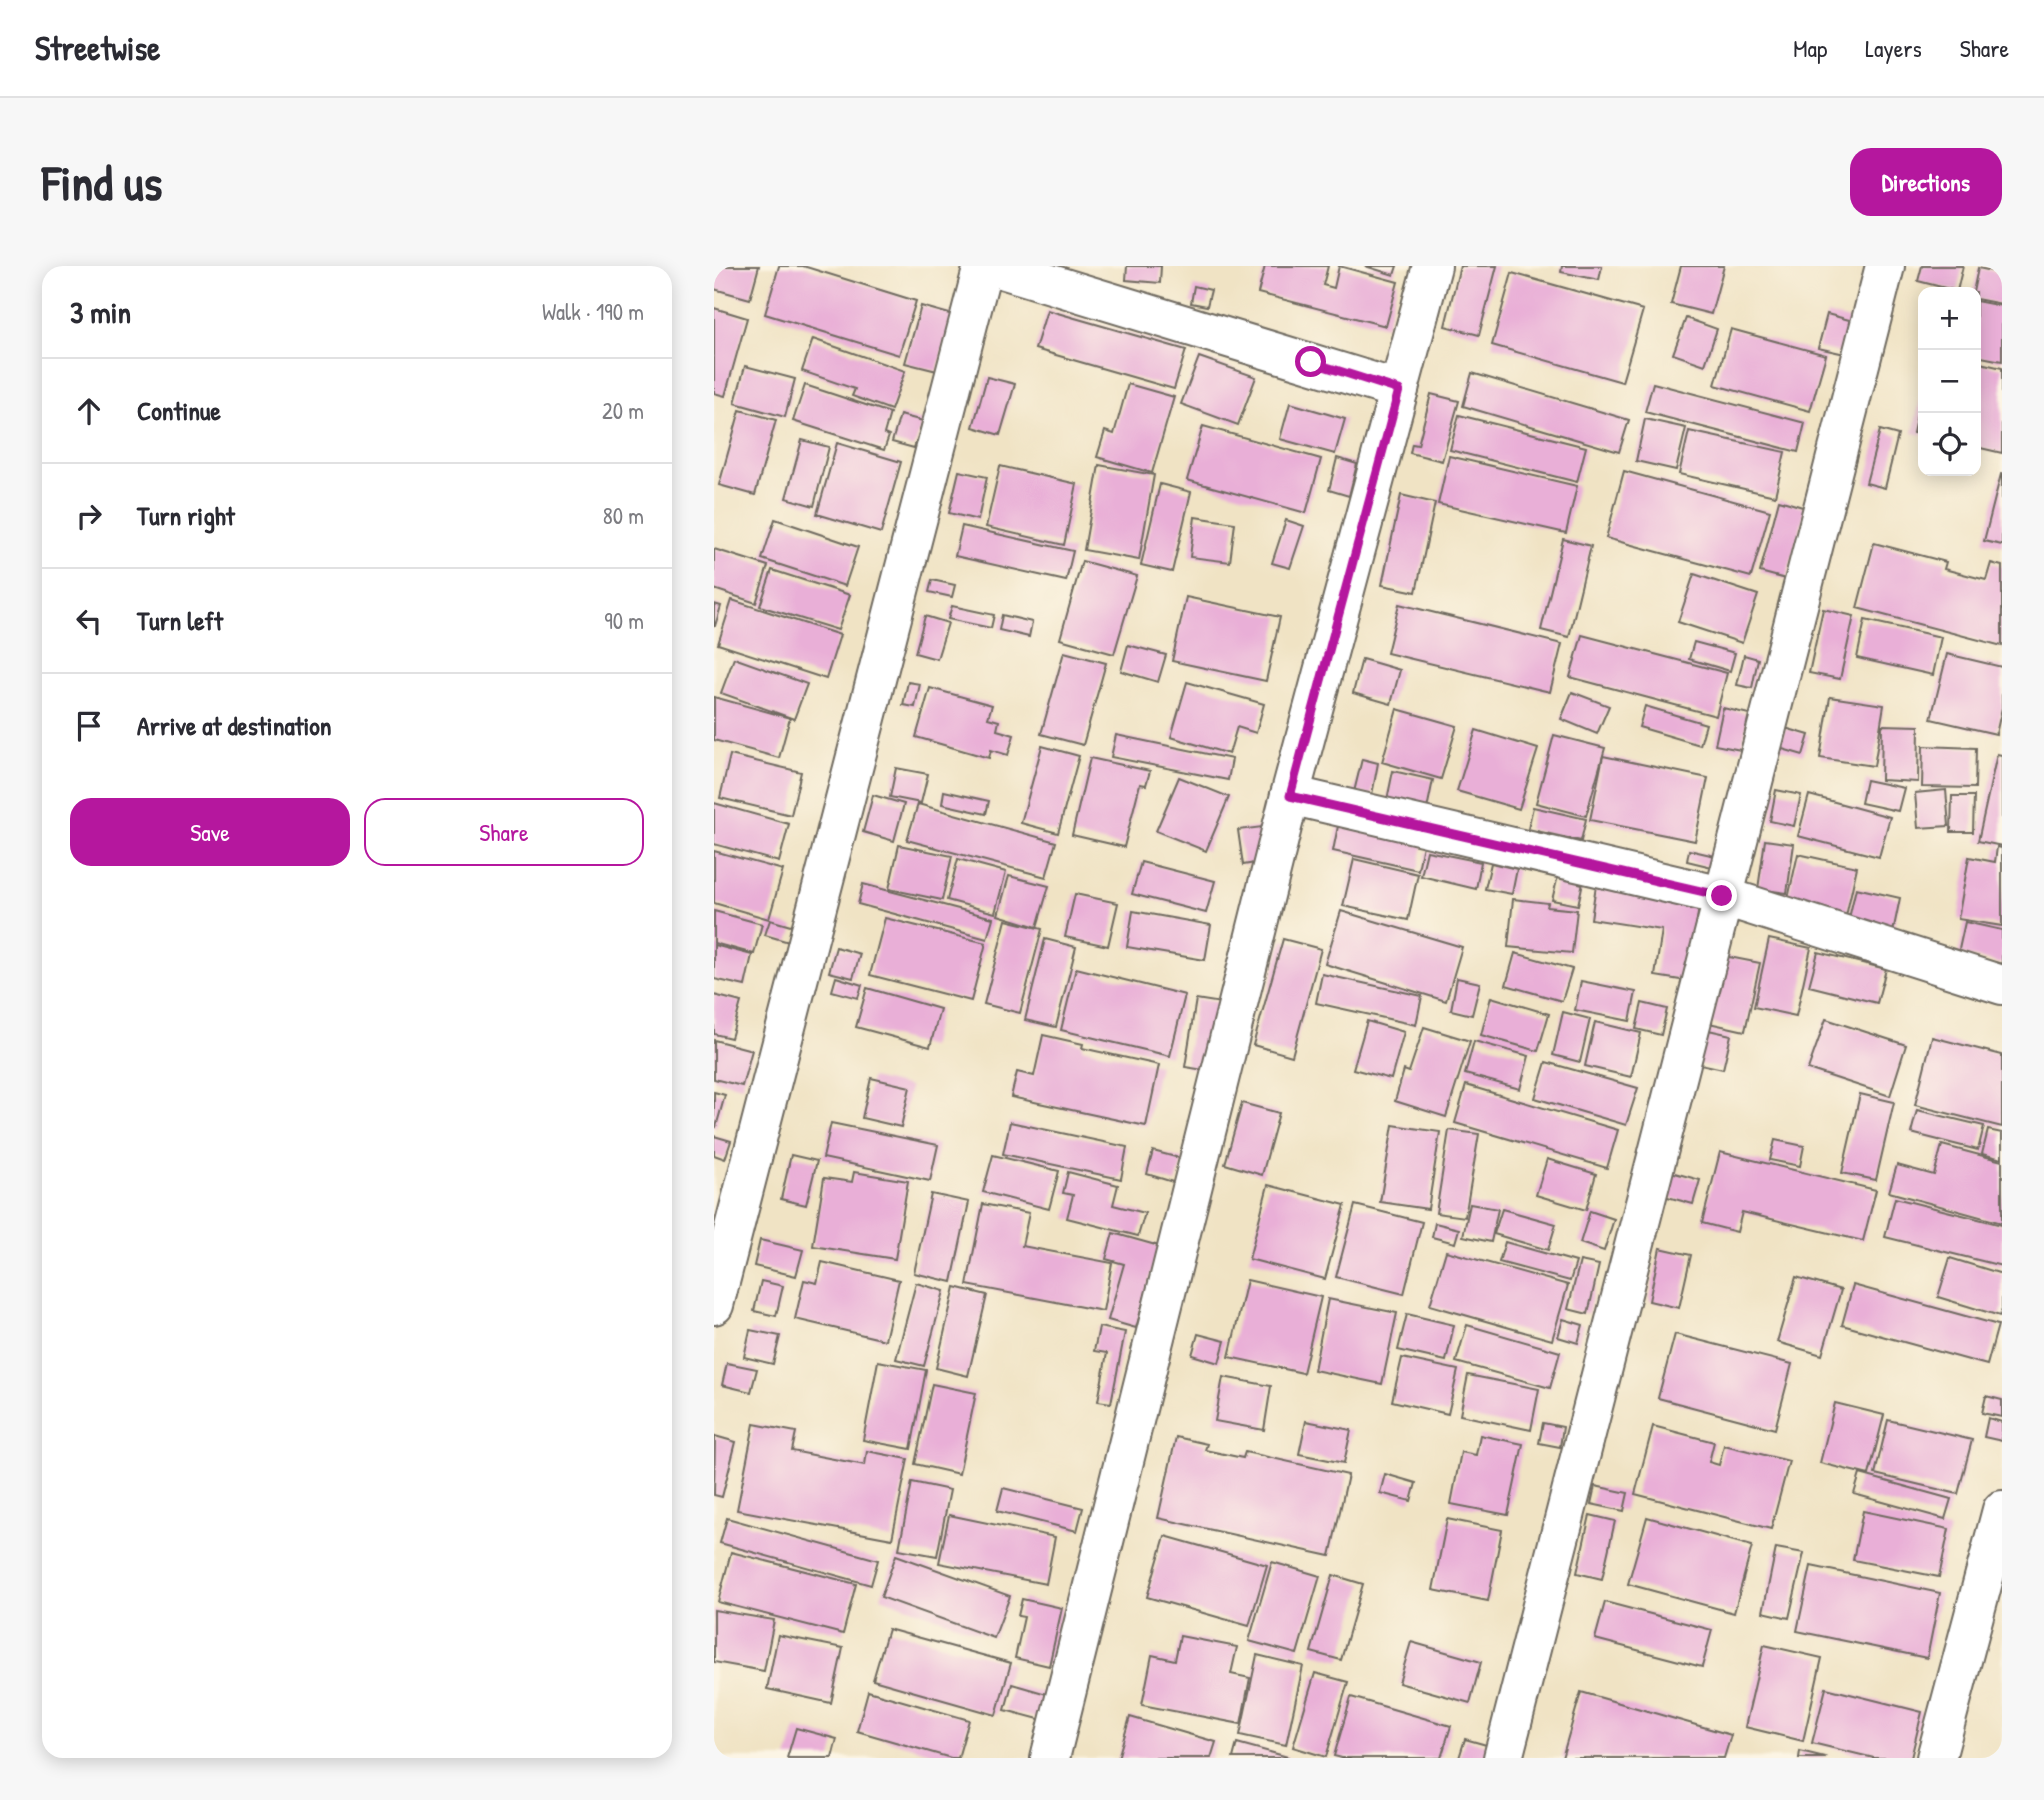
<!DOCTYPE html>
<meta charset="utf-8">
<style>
body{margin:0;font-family:"Patrick Hand",sans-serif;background:#f7f7f7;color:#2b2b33}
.controls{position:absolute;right:21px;top:21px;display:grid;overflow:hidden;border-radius:14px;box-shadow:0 4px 18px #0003}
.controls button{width:63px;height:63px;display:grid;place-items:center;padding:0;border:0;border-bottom:2px solid #e1e1e2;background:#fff;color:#2b2b33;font:35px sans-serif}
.stop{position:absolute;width:21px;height:21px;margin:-16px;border:5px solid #b5179e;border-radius:50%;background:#fff}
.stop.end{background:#b5179e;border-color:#fff;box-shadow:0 2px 7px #0008}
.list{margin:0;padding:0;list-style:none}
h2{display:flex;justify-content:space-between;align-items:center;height:91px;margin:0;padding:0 28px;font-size:30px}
h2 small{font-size:23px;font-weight:400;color:#7c7c81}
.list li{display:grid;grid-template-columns:46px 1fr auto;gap:21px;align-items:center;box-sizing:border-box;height:105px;padding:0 28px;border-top:2px solid #e1e1e2}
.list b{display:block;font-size:26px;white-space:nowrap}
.list em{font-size:23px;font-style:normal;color:#7c7c81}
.actions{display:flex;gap:14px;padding:21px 28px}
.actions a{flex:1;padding:16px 0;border:2px solid #b5179e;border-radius:21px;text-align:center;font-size:24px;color:#b5179e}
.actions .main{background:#b5179e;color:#fff}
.icon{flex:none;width:38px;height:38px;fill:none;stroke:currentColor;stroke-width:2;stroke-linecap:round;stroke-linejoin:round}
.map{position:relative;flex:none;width:1288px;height:1492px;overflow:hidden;border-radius:21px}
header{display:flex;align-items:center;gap:42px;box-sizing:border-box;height:98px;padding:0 35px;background:#fff;border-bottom:2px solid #e1e1e2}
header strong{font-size:33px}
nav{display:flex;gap:38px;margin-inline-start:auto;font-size:24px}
.intro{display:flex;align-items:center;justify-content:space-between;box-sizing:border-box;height:168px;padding:0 42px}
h1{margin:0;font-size:49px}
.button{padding:18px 32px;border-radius:21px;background:#b5179e;color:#fff;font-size:24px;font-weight:700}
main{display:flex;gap:42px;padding:0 42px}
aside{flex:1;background:#fff;border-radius:21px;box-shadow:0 4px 18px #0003}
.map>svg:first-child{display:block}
.building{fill:#e9afd7}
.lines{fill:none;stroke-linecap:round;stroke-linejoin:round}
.street-casing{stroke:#706b61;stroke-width:42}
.street{stroke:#fff;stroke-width:38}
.route{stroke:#b5179e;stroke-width:9}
</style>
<header>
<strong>Streetwise</strong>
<nav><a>Map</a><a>Layers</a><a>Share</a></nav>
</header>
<div class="intro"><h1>Find us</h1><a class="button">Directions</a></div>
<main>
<aside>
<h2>3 min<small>Walk · 190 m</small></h2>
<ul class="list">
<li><svg class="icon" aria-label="ahead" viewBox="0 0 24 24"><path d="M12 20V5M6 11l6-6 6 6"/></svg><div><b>Continue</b></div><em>20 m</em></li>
<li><svg class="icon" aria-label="right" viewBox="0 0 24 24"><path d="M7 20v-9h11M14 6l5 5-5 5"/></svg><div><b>Turn right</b></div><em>80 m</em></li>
<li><svg class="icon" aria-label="left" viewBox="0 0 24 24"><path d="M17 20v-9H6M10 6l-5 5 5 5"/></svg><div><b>Turn left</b></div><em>90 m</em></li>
<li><svg class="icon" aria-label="arrive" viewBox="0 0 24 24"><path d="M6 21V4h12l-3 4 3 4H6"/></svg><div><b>Arrive at destination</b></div></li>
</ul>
<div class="actions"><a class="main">Save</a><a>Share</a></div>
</aside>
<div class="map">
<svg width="1288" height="1492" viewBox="0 0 1288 1492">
<rect width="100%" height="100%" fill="#fcf5e5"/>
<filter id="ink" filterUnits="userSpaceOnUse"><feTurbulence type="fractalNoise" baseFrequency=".0143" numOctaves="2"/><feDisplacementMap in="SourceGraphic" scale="14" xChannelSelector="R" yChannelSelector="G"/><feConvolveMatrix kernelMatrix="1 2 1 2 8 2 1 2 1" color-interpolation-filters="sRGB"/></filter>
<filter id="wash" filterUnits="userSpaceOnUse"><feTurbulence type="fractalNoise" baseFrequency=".00686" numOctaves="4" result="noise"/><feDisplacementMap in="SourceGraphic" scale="28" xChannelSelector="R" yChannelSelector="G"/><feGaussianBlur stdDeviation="1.57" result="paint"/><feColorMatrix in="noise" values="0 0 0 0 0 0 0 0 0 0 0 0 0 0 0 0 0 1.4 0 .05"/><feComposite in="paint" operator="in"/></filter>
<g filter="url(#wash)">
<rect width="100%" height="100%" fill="#f0e3c4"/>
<g id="blocks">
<g class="building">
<polygon points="0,0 45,0 36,33 0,23"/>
<polygon points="65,0 89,0 202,35 185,89 51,48"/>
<polygon points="413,0 447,0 446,17 412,14"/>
<polygon points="551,0 614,0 609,19 620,22 625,0 684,16 672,60 544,27"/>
<polygon points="651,0 683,0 680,9"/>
<polygon points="746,0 783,0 765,69 731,60"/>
<polygon points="848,0 888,0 885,14 847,6"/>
<polygon points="967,0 1010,0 997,48 957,38"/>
<polygon points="1208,0 1249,0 1243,25 1204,15"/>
<polygon points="1264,2 1288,7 1288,38 1262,33 1262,26 1259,26"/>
<polygon points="798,7 929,44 908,116 778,79"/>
<polygon points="480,20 497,24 493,40 477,37"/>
<polygon points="1262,35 1288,40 1288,95 1262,90"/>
<polygon points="207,40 239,49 223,105 191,97"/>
<polygon points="0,42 33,52 11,130 0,127"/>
<polygon points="333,44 472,84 460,123 321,83"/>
<polygon points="1113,48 1139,55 1131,88 1104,82"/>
<polygon points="972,52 1003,63 991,99 959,88"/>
<polygon points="1017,63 1112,89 1096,145 1001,119"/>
<polygon points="99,73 191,105 177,144 138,130 141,123 88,105"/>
<polygon points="485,91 542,111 524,159 467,138"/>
<polygon points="1262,96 1288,102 1288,187 1262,181"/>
<polygon points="31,100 81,113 71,151 21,137"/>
<polygon points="758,107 915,154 905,186 749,140"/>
<polygon points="273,111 301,118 286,169 259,161"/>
<polygon points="939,117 1091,157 1084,186 931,146"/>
<polygon points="414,118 460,131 438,207 383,191 391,165 400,168"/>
<polygon points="91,119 176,147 170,168 175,170 170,184 79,155"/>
<polygon points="1208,125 1209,125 1209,169 1199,167"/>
<polygon points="717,128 745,135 728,195 696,187 698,178 704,179"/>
<polygon points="576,137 631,153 621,188 566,173"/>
<polygon points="26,144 62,154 41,229 5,219"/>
<polygon points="186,149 209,155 200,182 178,176"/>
<polygon points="745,149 872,181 863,216 736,184"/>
<polygon points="931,153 972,162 962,204 922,195"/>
<polygon points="489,160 607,193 592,247 473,214"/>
<polygon points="1166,164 1184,169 1171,222 1152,217"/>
<polygon points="975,165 1071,186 1061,230 965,208"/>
<polygon points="88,174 115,181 100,240 72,232"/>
<polygon points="123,177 187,196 167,267 103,248"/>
<polygon points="735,190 863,220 852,267 724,238"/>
<polygon points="623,192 643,198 635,230 615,224"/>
<polygon points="385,199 440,209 425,294 370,284"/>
<polygon points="286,200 363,218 350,279 272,261"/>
<polygon points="245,205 273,211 264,254 235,247"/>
<polygon points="910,205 1056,245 1037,311 892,272"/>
<polygon points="1287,208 1288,208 1288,279 1270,275"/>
<polygon points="446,218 477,226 458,306 427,299"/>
<polygon points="687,229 721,237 702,326 668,319"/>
<polygon points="1065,234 1092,242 1072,313 1046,306"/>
<polygon points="481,251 521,257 516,296 476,291"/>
<polygon points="61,253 144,281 131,320 48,293"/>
<polygon points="572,254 590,260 576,302 558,297"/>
<polygon points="248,260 359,285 352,315 241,290"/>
<polygon points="849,273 877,280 855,371 827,364"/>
<polygon points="1160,277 1232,296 1230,303 1272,314 1277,297 1288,300 1288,380 1143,342"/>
<polygon points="0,283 54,300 42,337 0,323"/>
<polygon points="368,295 423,310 400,388 346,373"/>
<polygon points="58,304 136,329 124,364 46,340"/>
<polygon points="980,308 1044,329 1028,377 964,356"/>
<polygon points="218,314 241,319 238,331 215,326"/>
<polygon points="472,331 566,351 552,415 458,395"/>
<polygon points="18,334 126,369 112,413 4,378"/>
<polygon points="0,338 7,340 1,360 0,360"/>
<polygon points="685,338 848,378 836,426 673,387"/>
<polygon points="238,340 280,349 277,362 234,353"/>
<polygon points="1109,343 1140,350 1126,413 1095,407"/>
<polygon points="288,349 318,356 315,371 285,364"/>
<polygon points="211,350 234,357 223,393 201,387"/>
<polygon points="1151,354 1227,371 1219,409 1143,392"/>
<polygon points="868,369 1013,407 1002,450 856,411"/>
<polygon points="980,376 1021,387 1016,405 975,393"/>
<polygon points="414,379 452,389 444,416 407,405"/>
<polygon points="350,386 392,397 369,479 327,468"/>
<polygon points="1233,388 1288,401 1288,442 1282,468 1217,453"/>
<polygon points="1030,389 1044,393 1038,422 1023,419"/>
<polygon points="20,392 93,418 80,453 7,427"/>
<polygon points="648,393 686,404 677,438 639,427"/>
<polygon points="194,416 206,418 201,441 189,439"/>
<polygon points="473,416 550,438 542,467 523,461 515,488 457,471"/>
<polygon points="216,422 278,439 274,452 285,455 283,464 300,469 294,489 277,484 275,492 202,471"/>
<polygon points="858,426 895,440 883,468 847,453"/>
<polygon points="0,431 76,452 65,492 0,474"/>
<polygon points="1116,431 1170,439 1160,500 1106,492"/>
<polygon points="931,440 992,458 986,479 925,461"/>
<polygon points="1009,442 1035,448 1027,484 1001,479"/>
<polygon points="683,443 743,460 727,513 668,496"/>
<polygon points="1168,459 1205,460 1204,516 1167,514"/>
<polygon points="1071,462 1095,469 1089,489 1065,482"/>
<polygon points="762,464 824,483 805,543 743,525"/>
<polygon points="402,469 518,493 514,514 397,491"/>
<polygon points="840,469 891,482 872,550 822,537"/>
<polygon points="328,480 365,490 344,567 307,557"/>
<polygon points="1209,480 1262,482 1261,522 1208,521"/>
<polygon points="1283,488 1288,489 1288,580 1264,575"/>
<polygon points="16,489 87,506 77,549 6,532"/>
<polygon points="889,490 994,512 981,575 876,554"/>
<polygon points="376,492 436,505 432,519 426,518 410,581 358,569"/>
<polygon points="648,493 664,497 658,529 640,526"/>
<polygon points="182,502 214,508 207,537 176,531"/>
<polygon points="679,505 719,514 713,543 673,534"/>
<polygon points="465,511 515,531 492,585 442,565"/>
<polygon points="1152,514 1190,522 1184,545 1147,537"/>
<polygon points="1062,524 1087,529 1080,560 1056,555"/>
<polygon points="1232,524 1235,560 1204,562 1201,527"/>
<polygon points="230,525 275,535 272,548 228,538"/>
<polygon points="159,529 190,538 180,575 149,566"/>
<polygon points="1095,529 1176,551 1165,591 1084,570"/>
<polygon points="1238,530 1260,530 1259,566 1237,566"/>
<polygon points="0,537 75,558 65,596 0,578"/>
<polygon points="204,538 342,576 332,611 193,574"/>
<polygon points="819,541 872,553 867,575 814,563"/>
<polygon points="624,560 709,579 704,604 619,585"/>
<polygon points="548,561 553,595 529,599 524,564"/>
<polygon points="1051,574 1080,578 1073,627 1044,623"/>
<polygon points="185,579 238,590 228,634 175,623"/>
<polygon points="1283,581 1288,582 1288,660 1244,653 1255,591 1281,596"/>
<polygon points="975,584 1001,590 998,601 973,595"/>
<polygon points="0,585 69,604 55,653 0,637"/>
<polygon points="713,585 767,596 762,623 707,610"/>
<polygon points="1084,588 1143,601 1130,659 1071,646"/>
<polygon points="244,593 292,606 281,647 233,634"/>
<polygon points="640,593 704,608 694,654 629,640"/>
<polygon points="427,596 501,615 492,647 418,628"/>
<polygon points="777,597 803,603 798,628 771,623"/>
<polygon points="295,610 335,620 323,661 284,649"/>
<polygon points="844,610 869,616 864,639 838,634"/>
<polygon points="149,618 279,652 273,673 144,638"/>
<polygon points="882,619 986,635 973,715 941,710 948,664 877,653"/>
<polygon points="1142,622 1186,632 1178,671 1133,661"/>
<polygon points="361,628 404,637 394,680 351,671"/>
<polygon points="799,633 834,637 833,641 863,644 858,687 794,681"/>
<polygon points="0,645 48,658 40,688 0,677"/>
<polygon points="419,645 497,659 491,694 413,681"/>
<polygon points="627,645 748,681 732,735 611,698"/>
<polygon points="171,652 272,677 257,735 156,709"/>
<polygon points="56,654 80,661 75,676 51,669"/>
<polygon points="292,654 328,663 306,747 270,738"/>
<polygon points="1251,656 1288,664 1288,698 1244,688"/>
<polygon points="331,673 362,681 342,761 311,754"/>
<polygon points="569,673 607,683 578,790 539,779"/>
<polygon points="1055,673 1097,682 1082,750 1040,741"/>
<polygon points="0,679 38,689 31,720 0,713"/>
<polygon points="122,681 146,688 139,712 115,706"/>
<polygon points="1104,686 1172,703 1163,737 1095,720"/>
<polygon points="801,687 858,703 848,735 792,719"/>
<polygon points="1010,690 1046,697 1031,765 995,757"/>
<polygon points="362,702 471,729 456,790 347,764"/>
<polygon points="608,708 708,730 702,759 602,737"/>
<polygon points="122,711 148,719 144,732 118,725"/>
<polygon points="743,712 766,717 758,749 737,744"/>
<polygon points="867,715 922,726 916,755 861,744"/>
<polygon points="153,722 226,743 216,781 142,761"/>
<polygon points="0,729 27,736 17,772 0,768"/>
<polygon points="777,731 835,748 824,785 767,769"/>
<polygon points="482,733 514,738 503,806 471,801"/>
<polygon points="928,737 953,743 947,769 922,763"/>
<polygon points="849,746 876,753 866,796 839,789"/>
<polygon points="1112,753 1192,779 1176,830 1094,803"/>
<polygon points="653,755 690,766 677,813 639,803"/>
<polygon points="881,756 927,767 917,811 871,800"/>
<polygon points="710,761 756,775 732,851 681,835 690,804 695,806"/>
<polygon points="990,763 1017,769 1009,803 982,797"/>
<polygon points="329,769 369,778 368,782 445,799 432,860 297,831 303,806 320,810"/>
<polygon points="1218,771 1288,789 1288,861 1201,839"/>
<polygon points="0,774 38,784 28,820 0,813"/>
<polygon points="760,775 815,790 806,823 751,808"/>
<polygon points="832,796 924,822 912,859 821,832"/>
<polygon points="157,812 196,821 187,861 148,852"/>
<polygon points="752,819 904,864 893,902 741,857"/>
<polygon points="0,826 11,829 2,861 0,860"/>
<polygon points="1146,828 1180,836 1162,914 1128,907"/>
<polygon points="528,837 565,847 548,909 511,898"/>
<polygon points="1203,844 1270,860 1264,884 1197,867"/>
<polygon points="296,856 413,881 407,913 289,888"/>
<polygon points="117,857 224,879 216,915 109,892"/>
<polygon points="679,859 726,866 714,943 666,936"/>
<polygon points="735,864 765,868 751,951 722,947"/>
<polygon points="1274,864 1288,867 1288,893 1268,888"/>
<polygon points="0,870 17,875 11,893 0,889"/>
<polygon points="1061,874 1090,880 1086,900 1056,894"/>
<polygon points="1228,879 1288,895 1288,957 1175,926 1183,899 1220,909"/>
<polygon points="439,885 469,893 462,917 433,908"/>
<polygon points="1006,886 1162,924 1149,975 1028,946 1023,966 988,957"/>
<polygon points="77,889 103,895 92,939 67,933"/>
<polygon points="279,889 345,905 335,943 269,926"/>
<polygon points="833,893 882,908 872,944 822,929"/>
<polygon points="140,906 194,915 181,993 99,980 110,912 138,916"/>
<polygon points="354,906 404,919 399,939 431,947 424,970 353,952 359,929 349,927"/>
<polygon points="957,906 986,914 979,938 950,930"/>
<polygon points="554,919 631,939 611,1013 535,993"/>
<polygon points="217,928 255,936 238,1016 200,1007"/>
<polygon points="1181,932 1288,959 1288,1000 1171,971"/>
<polygon points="269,938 315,947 308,980 398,997 389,1045 253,1019"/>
<polygon points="756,938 784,943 777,976 749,970"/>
<polygon points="641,939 708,956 690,1028 622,1011"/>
<polygon points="788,943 842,958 834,984 780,968"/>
<polygon points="876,945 900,953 890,985 866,977"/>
<polygon points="721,957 745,963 741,977 718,971"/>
<polygon points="399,967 445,980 422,1062 394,1054 410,998 392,993"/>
<polygon points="46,974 89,984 82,1010 40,1000"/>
<polygon points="791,976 862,996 856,1015 785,996"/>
<polygon points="946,982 977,989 965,1042 935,1035"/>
<polygon points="732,985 854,1019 838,1074 716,1039"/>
<polygon points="1236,992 1288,1008 1288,1043 1286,1050 1224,1031"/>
<polygon points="866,995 885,999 874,1048 854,1043"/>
<polygon points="108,996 185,1014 171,1074 81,1053 90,1014 103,1017"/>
<polygon points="1082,1011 1127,1024 1108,1089 1063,1076"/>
<polygon points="533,1014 607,1031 589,1107 515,1091"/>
<polygon points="47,1015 69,1020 62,1050 40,1045"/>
<polygon points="202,1017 230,1025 210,1100 182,1093"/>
<polygon points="1139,1019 1284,1059 1273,1099 1128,1059"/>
<polygon points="241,1021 273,1029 254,1110 222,1102"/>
<polygon points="614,1033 683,1047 668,1118 600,1104"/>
<polygon points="693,1048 740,1059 732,1095 684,1084"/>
<polygon points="849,1053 869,1059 864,1077 844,1071"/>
<polygon points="753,1059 846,1086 836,1122 742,1096"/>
<polygon points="385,1061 411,1066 397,1137 384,1135 393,1087 380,1085"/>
<polygon points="36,1064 66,1070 59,1098 30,1091"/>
<polygon points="484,1068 511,1075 505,1097 478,1089"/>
<polygon points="961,1068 1078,1098 1061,1163 944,1132"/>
<polygon points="688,1092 744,1104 734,1148 678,1135"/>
<polygon points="164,1095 212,1104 197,1183 149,1174"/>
<polygon points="13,1097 43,1103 37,1126 8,1119"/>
<polygon points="754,1109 825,1123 817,1164 746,1149"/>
<polygon points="509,1111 557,1120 550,1164 501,1155"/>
<polygon points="218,1118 262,1127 245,1208 201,1198"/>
<polygon points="1272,1130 1288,1134 1288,1151 1268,1147"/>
<polygon points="1121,1137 1170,1149 1155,1209 1106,1197"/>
<polygon points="1274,1152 1288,1156 1288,1175 1270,1171"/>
<polygon points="1174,1154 1258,1174 1244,1228 1161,1208"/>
<polygon points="592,1155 637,1164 630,1197 585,1188"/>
<polygon points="829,1157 849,1161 846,1181 825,1177"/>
<polygon points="40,1158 82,1166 78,1185 151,1199 153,1185 194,1193 178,1273 23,1244"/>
<polygon points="939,1160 1000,1176 995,1196 1005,1199 1010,1179 1075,1195 1057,1263 921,1228"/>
<polygon points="766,1169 809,1178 794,1249 737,1238 747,1186 762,1189"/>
<polygon points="1,1170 22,1176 8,1231 0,1229"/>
<polygon points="462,1171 493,1178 491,1184 529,1192 531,1186 634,1209 616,1290 444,1252"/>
<polygon points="671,1208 702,1217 697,1235 666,1227"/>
<polygon points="1146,1208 1237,1233 1231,1253 1140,1228"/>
<polygon points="198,1216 236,1224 223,1290 185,1283"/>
<polygon points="881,1220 914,1227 910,1245 877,1238"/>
<polygon points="289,1222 369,1242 363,1265 283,1245"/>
<polygon points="1149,1245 1235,1263 1225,1311 1139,1294"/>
<polygon points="235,1249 341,1271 332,1318 225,1297"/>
<polygon points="876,1249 901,1255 888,1313 863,1307"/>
<polygon points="933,1251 1038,1280 1020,1347 914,1318"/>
<polygon points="13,1252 164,1294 157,1319 6,1277"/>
<polygon points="733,1253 788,1264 774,1335 719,1324"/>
<polygon points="451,1270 553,1299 535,1360 433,1331"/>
<polygon points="1062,1282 1090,1287 1075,1352 1049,1346"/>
<polygon points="17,1286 142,1318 129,1368 4,1336"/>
<polygon points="182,1289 296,1330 280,1372 167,1331"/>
<polygon points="558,1296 606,1310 583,1388 535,1375"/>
<polygon points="1097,1300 1226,1327 1213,1392 1083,1365"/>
<polygon points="619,1309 649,1318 627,1394 597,1386"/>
<polygon points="308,1333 348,1342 335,1400 301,1392 310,1351 304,1350"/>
<polygon points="891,1336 998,1364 988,1401 881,1373"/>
<polygon points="0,1344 60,1354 50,1405 0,1396"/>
<polygon points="174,1363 297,1397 282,1449 159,1414"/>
<polygon points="64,1369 129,1382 117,1437 53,1423"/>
<polygon points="466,1370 523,1381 517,1408 536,1412 527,1458 428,1439 438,1389 461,1394"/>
<polygon points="697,1376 767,1396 756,1437 685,1417"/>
<polygon points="1050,1379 1108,1392 1089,1475 1031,1461"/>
<polygon points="543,1389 589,1400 572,1479 526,1469"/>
<polygon points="601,1407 634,1416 612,1491 579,1481"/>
<polygon points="298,1418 343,1431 336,1456 291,1444"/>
<polygon points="1112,1422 1208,1446 1197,1492 1160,1492 1098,1477"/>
<polygon points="154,1425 255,1454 244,1492 237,1492 143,1465"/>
<polygon points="867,1426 1017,1469 1010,1492 848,1492"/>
<polygon points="637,1431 737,1460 727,1492 628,1492 620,1490"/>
<polygon points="416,1451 502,1476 497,1492 404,1492"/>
<polygon points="82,1462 123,1473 118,1492 73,1492"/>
<polygon points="751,1473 776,1480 772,1492 745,1492"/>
<polygon points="523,1477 574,1491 574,1492 519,1492"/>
<polygon points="1086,1485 1111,1491 1110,1492 1085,1492"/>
</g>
</g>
</g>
<g filter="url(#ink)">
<use href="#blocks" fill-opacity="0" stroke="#706b61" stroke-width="2"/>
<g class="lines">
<defs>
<g id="street">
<polyline points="278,0 685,124"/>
<polyline points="576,529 1008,630 1288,719"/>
<polyline points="0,1039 269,0"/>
<polyline points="336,1492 576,529 718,0"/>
<polyline points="789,1492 1171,0"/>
<polyline points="1222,1492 1288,1244"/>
</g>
</defs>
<use href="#street" class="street-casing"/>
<use href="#street" class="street"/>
</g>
</g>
<g class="lines" filter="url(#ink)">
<polyline class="route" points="597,96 685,124 576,530 1008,630"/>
</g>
</svg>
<div class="controls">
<button>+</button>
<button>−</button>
<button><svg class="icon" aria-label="locate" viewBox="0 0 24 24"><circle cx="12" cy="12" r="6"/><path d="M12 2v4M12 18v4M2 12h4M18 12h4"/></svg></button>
</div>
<div class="stop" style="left:597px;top:96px"></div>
<div class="stop end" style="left:1008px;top:630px"></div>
</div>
</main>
